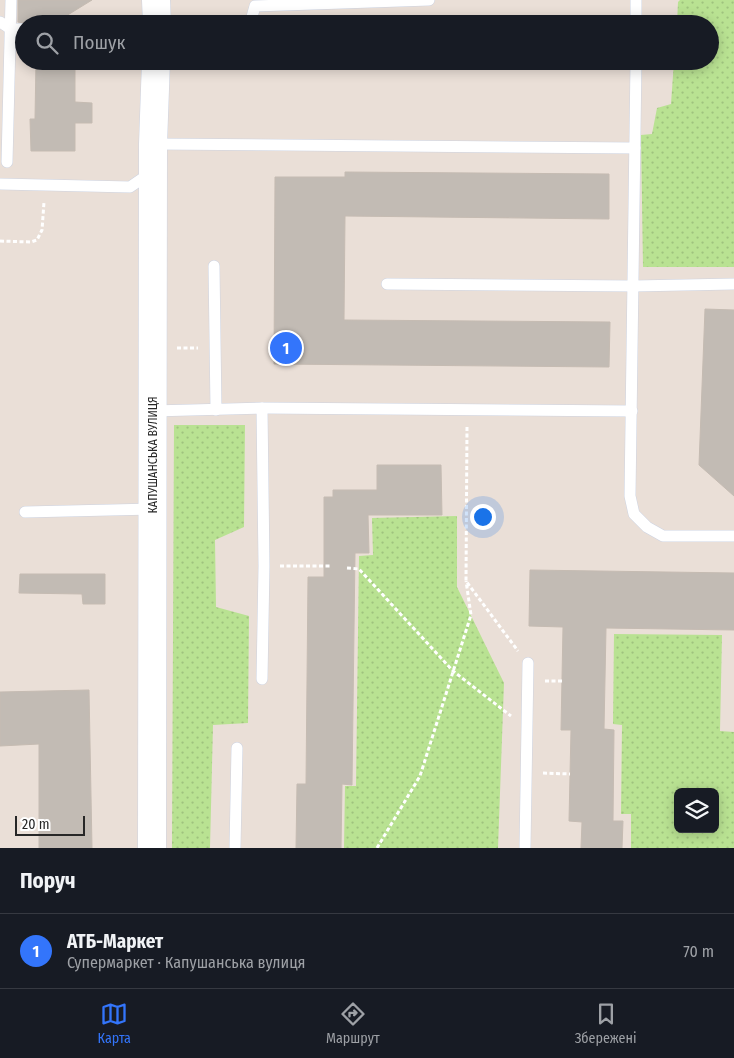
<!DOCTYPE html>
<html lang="uk">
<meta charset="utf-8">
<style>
body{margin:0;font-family:"Fira Sans Condensed",sans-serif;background:#242831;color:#f1f3f6}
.controls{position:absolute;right:15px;bottom:15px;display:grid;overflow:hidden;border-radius:8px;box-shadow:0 2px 12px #0003}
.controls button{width:45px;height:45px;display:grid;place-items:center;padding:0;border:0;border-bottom:1px solid #363941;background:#171b24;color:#f1f3f6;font:25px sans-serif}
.scale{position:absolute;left:15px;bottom:12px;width:70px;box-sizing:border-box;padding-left:5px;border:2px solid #272727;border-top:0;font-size:14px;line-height:18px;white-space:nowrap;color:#272727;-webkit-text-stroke:4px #fff;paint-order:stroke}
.you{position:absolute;left:482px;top:516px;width:18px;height:18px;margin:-12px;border:4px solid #fff;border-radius:50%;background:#1a73e8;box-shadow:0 0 0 8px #1a73e833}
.badge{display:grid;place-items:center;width:32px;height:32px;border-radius:50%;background:#3375fb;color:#fff;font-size:16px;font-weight:700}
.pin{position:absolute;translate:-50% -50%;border:2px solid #fff;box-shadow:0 1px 5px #0006}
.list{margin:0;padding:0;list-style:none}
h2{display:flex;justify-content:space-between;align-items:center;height:65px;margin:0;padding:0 20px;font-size:21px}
h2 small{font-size:16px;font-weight:400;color:#9ea1a6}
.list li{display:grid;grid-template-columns:32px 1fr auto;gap:15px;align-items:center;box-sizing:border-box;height:75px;padding:0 20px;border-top:1px solid #363941}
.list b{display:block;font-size:19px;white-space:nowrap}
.list p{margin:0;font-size:16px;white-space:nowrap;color:#9ea1a6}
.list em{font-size:16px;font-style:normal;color:#9ea1a6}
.icon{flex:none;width:28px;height:28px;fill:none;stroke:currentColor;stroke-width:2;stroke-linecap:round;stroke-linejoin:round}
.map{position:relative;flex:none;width:734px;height:848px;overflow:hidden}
.search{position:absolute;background:#171b24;box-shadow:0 2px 12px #0003;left:15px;right:15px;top:15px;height:55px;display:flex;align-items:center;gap:12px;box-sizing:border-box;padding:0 18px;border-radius:28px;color:#9ea1a6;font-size:19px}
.sheet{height:140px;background:#171b24}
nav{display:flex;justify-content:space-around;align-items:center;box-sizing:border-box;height:70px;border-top:1px solid #363941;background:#171b24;font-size:14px;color:#9ea1a6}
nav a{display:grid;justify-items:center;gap:2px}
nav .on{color:#3375fb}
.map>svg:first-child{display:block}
.grass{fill:url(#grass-dots);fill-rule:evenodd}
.building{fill:#c2bbb4;stroke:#c5bbb2}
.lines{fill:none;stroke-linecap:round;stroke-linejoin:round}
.lane-casing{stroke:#cdd3e1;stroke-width:12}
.secondary-casing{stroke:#cdd3e1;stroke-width:29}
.path{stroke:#fff;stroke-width:3;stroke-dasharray:4 2.5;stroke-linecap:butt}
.lane{stroke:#fff;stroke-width:11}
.secondary{stroke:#fff;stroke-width:28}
.labels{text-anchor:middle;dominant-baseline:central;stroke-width:4;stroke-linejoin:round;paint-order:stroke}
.street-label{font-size:12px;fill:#272727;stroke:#fff}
</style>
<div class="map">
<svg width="734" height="848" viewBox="0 0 734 848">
<defs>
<pattern id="grass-dots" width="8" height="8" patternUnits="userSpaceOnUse" patternTransform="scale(1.25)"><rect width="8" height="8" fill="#b9e292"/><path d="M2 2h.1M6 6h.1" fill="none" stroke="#9fc27e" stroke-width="1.8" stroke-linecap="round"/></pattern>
</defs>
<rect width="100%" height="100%" fill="#eadfd7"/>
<g class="grass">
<polygon points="680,0 734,0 734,267 643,267 641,135 652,134 657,108 671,104 674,61 710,61 710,24 677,24 678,2"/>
<polygon points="174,425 245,425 244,527 215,540 216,607 249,616 248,723 213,725 210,848 172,848"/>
<polygon points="457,516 457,587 504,683 498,848 344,848 345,786 356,786 359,556 373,555 372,518"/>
<path d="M614,634L722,635L720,731L734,732V848H631V814H621L622,725L613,724ZM678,792H715V829H678Z"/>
</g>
<g class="building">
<polygon points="18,0 92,0 66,16 66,24 29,24 18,22"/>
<polygon points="36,61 75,61 75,102 92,103 92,123 75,123 75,151 31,151 30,119 35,119"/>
<polygon points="345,172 609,174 609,219 345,216 344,320 610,322 609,367 274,364 275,177 345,177"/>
<polygon points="705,309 734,310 734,496 699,465"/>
<polygon points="377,465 441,465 442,515 368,515 369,553 355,553 352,785 342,784 341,848 296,848 297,784 306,784 308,577 324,577 324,497 333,497 333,490 377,490"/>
<polygon points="530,570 734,573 734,630 606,628 604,729 614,730 613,821 623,821 622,848 581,848 582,822 569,821 571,730 561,730 563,627 529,626"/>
<polygon points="20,574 105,574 105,604 83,604 82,594 19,593"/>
<polygon points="89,690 92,848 39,848 39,744 0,746 0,692"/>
</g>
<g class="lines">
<defs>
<g id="lane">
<polyline points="0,22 11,29 24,29"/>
<polyline points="250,24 255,6 429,0"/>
<polyline points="636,24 636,0"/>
<polyline points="636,61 630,496 634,514 647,527 663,536 734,536"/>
<polyline points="153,144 635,148"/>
<polyline points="7,162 11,0"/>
<polyline points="0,184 130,187 152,172"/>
<polyline points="214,266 216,410"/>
<polyline points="387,284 634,286 734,284"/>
<polyline points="262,408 632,411"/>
<polyline points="153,411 262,408 264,566 262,679"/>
<polyline points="25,512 153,509"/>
<polyline points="235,848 237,748"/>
<polyline points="525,848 528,663"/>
</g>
<g id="secondary">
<polyline points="156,0 157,24"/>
<polyline points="152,848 153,144 156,61"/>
</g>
</defs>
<use href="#lane" class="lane-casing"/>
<use href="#secondary" class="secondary-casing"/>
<g class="path">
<polyline points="0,241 31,242 37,240 42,230 44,202"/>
<polyline points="177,348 198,348"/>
<polyline points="467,427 466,581 518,651"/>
<polyline points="280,566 330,566"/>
<polyline points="347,568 359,569 453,671 511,716"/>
<polyline points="545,681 562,681"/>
<polyline points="543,773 570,774"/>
<polyline points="377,848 420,776 471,615 466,581"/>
</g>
<use href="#lane" class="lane"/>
<use href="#secondary" class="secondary"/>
</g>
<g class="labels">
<g class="street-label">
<text transform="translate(153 455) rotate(-90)">КАПУШАНСЬКА ВУЛИЦЯ</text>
</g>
</g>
</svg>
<div class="controls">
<button><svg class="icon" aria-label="layers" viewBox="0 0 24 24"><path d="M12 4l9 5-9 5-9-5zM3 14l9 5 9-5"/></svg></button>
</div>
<div class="scale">20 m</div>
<div class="you"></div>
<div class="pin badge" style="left:286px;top:348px">1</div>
<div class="search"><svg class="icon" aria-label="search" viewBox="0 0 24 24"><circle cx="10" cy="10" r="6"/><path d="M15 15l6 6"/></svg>Пошук</div>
</div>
<section class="sheet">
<h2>Поруч<small></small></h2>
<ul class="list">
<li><span class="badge">1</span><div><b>АТБ-Маркет</b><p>Супермаркет · Капушанська вулиця</p></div><em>70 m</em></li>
</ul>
</section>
<nav>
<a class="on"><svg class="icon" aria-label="map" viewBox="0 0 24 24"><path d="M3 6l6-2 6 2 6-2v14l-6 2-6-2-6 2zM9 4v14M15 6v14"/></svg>Карта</a>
<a><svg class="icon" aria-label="directions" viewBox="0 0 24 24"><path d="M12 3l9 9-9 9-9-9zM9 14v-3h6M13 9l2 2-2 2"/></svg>Маршрут</a>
<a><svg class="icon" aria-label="saved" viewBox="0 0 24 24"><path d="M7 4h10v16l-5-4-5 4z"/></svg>Збережені</a>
</nav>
